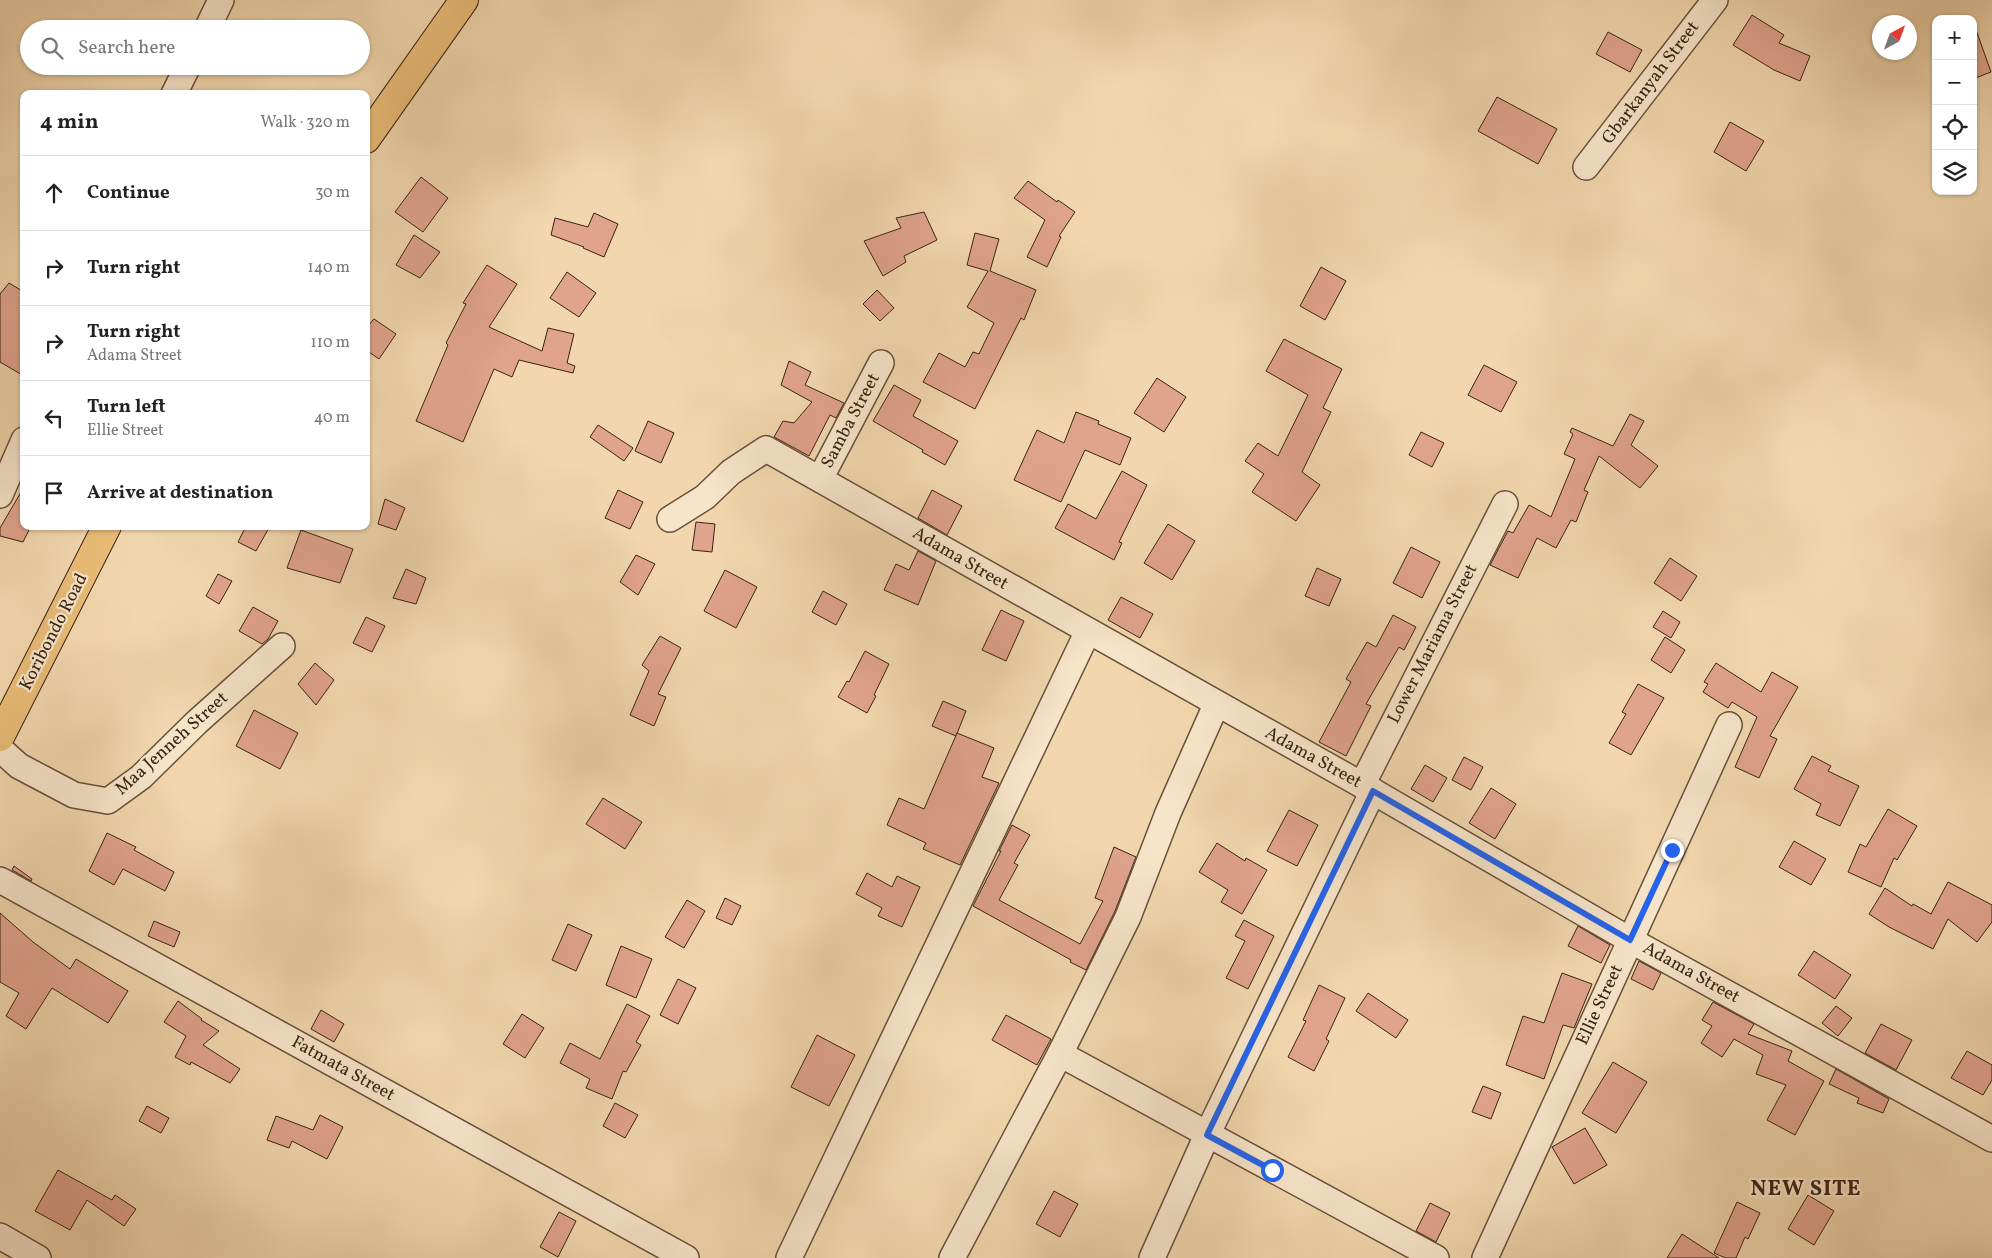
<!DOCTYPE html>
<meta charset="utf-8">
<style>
body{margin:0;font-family:Vollkorn,serif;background:#f6f6f6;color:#222}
.controls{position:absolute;right:15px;top:15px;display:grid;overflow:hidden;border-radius:10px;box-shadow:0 1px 4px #0004}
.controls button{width:45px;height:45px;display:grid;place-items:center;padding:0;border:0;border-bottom:1px solid #e0e0e0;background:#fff;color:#222;font:25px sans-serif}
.compass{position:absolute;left:1872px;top:15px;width:45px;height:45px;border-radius:50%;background:#fff;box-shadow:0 1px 4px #0004;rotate:41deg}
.stop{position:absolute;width:15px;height:15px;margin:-11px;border:4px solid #2563eb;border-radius:50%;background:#fff}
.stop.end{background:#2563eb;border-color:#fff;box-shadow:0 1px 5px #0008}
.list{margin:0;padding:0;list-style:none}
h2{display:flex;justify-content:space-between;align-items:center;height:65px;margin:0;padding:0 20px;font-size:21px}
h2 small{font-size:16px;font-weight:400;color:#767676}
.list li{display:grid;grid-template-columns:32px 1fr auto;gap:15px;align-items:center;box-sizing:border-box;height:75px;padding:0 20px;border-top:1px solid #e0e0e0}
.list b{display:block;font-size:19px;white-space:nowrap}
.list p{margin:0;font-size:16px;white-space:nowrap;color:#767676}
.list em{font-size:16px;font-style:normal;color:#767676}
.icon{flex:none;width:28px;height:28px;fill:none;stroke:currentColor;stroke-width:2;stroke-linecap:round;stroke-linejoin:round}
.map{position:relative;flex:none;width:1992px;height:1258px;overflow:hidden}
.search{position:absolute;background:#fff;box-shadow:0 1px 4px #0004;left:20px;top:20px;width:350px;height:55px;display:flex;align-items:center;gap:12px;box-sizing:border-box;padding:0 18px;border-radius:28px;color:#767676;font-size:19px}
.panel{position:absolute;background:#fff;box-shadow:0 1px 4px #0004;left:20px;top:90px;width:350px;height:440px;border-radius:10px}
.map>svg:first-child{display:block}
.building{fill:#e0a38c;stroke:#3a2314}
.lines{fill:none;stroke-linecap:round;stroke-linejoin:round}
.minor-casing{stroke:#68503a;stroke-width:28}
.highway-casing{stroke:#3a2314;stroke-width:30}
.minor{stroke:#f7e5ca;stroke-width:25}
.highway{stroke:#e9bc77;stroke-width:28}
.route{stroke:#2563eb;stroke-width:6}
.labels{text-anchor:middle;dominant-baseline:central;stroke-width:4.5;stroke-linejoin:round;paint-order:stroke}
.street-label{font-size:18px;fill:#3a2314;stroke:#f7e5ca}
.district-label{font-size:22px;font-weight:bold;letter-spacing:1px;fill:#3a2314;stroke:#f7e5ca}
</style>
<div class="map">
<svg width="1992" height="1258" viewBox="0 0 1992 1258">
<rect width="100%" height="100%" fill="#f2d7ae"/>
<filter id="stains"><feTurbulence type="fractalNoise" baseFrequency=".004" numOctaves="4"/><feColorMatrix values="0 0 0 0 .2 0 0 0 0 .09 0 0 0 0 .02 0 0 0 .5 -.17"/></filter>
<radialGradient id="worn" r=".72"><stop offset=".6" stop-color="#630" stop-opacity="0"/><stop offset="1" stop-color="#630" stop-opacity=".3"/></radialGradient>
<g class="building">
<polygon points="1752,15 1784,35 1779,43 1810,56 1800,81 1774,70 1733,45"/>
<polygon points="1973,27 1975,27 1991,72 1973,79"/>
<polygon points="1608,32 1642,50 1630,72 1596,54"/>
<polygon points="1497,97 1557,129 1538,164 1478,131"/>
<polygon points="1730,122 1764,141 1746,171 1714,152"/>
<polygon points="421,177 448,198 423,232 395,212"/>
<polygon points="1028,181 1057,202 1058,200 1075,212 1059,236 1061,237 1047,267 1027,257 1045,220 1014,198"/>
<polygon points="924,212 937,240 904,256 906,262 883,276 864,241 901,228 896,218"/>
<polygon points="594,213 618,224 604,257 583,248 584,247 551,235 555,218 588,227"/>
<polygon points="975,233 999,239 990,271 1036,290 1024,320 1021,318 975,409 923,382 939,353 965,367 973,352 979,354 994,323 967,307 988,271 967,265"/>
<polygon points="414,235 440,252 420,278 396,265"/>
<polygon points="487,265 517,284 489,327 542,351 548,328 574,334 567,363 575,366 573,373 519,360 512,377 494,369 463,442 416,421 448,345 446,343 466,304 463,303"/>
<polygon points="1321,267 1346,281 1325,320 1300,306"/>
<polygon points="567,272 596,293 579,317 550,298"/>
<polygon points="9,283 24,292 24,376 0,362 0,294"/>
<polygon points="877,290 894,308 880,321 863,304"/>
<polygon points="374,319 396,334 379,359 366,350 366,328"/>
<polygon points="1284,339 1342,369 1323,408 1331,412 1302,472 1320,485 1296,521 1252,492 1264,474 1245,461 1258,443 1278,456 1308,395 1266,371"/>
<polygon points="789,361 811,372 805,385 844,403 836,418 830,415 809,456 774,437 783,421 794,423 812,402 781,385"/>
<polygon points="1484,365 1517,382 1501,412 1468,395"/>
<polygon points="1157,378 1186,397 1164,432 1134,413"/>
<polygon points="894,385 921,400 913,416 958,441 945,465 922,452 923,450 873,421"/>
<polygon points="1076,412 1099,421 1098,424 1131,438 1120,465 1085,450 1061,502 1014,480 1037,430 1064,443"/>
<polygon points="1630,414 1644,421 1631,445 1658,466 1640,488 1599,456 1584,490 1588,492 1576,522 1571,520 1556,548 1537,538 1518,578 1490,565 1508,531 1513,533 1529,505 1551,517 1575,459 1564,454 1573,434 1570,432 1572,428 1613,446"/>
<polygon points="648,421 674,433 661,463 635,451"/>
<polygon points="598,425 633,448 624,461 590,437"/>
<polygon points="1421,432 1444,443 1432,467 1409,455"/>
<polygon points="1122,471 1147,485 1119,542 1122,543 1114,560 1055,528 1068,504 1096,519"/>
<polygon points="24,487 24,526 31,526 23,542 0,536 0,528"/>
<polygon points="618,490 643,502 630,529 605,518"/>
<polygon points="932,490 962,506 947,535 918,518"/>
<polygon points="385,499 405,508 396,530 378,524"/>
<polygon points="696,522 715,524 712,552 692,550"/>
<polygon points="1168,524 1195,541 1172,580 1144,563"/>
<polygon points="246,526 270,526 256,551 238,542"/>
<polygon points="301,530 353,549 340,583 287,568"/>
<polygon points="1411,547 1440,562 1422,598 1393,583"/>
<polygon points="918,551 936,561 918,605 884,590 896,564 909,570"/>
<polygon points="636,555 655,564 638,595 620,582"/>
<polygon points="1670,558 1697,576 1681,601 1654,583"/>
<polygon points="1317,568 1341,579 1329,606 1305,596"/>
<polygon points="406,569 426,578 416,604 393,598"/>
<polygon points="725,570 757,587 736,628 704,611"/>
<polygon points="218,574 232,581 219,604 206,596"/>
<polygon points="823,591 847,604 836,625 812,612"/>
<polygon points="1121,597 1153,614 1140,638 1108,620"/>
<polygon points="253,607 278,621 268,639 262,644 239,631"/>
<polygon points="1001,610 1024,621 1006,661 982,650"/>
<polygon points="1663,611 1680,622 1671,638 1653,627"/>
<polygon points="1393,615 1416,627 1404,650 1399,647 1366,704 1371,706 1346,756 1319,742 1351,682 1346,679 1367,642 1376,647"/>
<polygon points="366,617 385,626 372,652 353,643"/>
<polygon points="660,636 681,648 658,694 666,697 654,726 630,715 649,671 642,665"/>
<polygon points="1665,637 1685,650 1671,673 1651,660"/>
<polygon points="865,651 889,664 874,695 876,696 867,713 838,697 847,681 849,682"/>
<polygon points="315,663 334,680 316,705 298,684"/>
<polygon points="1716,663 1761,692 1772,672 1798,687 1770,736 1777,739 1759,778 1735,767 1757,717 1732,702 1728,708 1703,692 1708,684 1704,682"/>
<polygon points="1638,684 1664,698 1631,755 1609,743 1626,714 1622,712"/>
<polygon points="943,701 966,711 956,736 932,726"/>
<polygon points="254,710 298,733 280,769 236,746"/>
<polygon points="957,733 994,748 982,777 999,783 960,865 923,849 926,843 887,825 899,798 924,809"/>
<polygon points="1812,756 1831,766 1828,771 1859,786 1840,826 1816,815 1821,804 1794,789"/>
<polygon points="1464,757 1483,767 1471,790 1452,780"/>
<polygon points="1425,765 1447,778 1433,802 1411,789"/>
<polygon points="1491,788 1516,804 1495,839 1469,823"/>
<polygon points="603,798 642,822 625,849 586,824"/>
<polygon points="1888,809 1917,826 1897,860 1894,858 1881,887 1848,872 1860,844 1866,847"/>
<polygon points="1289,810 1318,825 1297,866 1267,851"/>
<polygon points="1012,825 1030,835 1014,863 1018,865 999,900 1080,944 1103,901 1095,898 1114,847 1136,857 1115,911 1086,970 1070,962 1071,960 973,906 1001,851 999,851"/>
<polygon points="107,833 136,847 134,850 174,872 165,891 123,869 114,885 89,871"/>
<polygon points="1794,841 1826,859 1811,885 1779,867"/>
<polygon points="1217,843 1245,861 1246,858 1267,870 1242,914 1221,902 1228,890 1199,872"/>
<polygon points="14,866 32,879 31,881 12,870"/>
<polygon points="867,873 892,887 897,876 920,887 902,927 878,916 882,908 856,894"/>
<polygon points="1948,882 1992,905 1992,922 1977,942 1948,919 1933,949 1889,927 1869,914 1885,888 1912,906 1913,904 1931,914"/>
<polygon points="725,898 741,906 732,925 716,918"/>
<polygon points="687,900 705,911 684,948 665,937"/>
<polygon points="0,913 33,942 70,969 76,959 128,991 108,1023 52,988 26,1029 6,1016 19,993 0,982"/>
<polygon points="1244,920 1274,936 1248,989 1226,978 1245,941 1235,936"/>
<polygon points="154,921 180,932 174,947 148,936"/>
<polygon points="568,924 592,935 576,971 552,960"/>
<polygon points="1578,926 1610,945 1601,963 1568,946"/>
<polygon points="621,946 652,959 636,998 606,985"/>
<polygon points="1814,951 1851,975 1835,999 1798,975"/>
<polygon points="1639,961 1661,973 1653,990 1631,979"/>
<polygon points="1562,973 1592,984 1574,1028 1563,1025 1544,1079 1506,1065 1523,1016 1544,1023"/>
<polygon points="678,979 696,988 678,1024 660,1015"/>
<polygon points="1319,985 1345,998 1326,1039 1329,1041 1314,1071 1288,1057 1306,1021 1303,1020"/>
<polygon points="1368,993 1408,1020 1396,1038 1356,1011"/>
<polygon points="178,1001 202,1019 201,1020 219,1031 203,1045 240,1069 230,1083 191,1062 190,1065 175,1057 186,1036 164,1022"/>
<polygon points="1713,1002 1754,1024 1748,1034 1792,1051 1788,1061 1824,1081 1795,1135 1767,1120 1786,1085 1756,1074 1763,1055 1734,1039 1722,1057 1701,1043 1712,1026 1702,1020"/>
<polygon points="627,1004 650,1016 636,1042 641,1045 626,1072 623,1071 612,1099 586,1088 590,1079 560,1063 570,1043 600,1059"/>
<polygon points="1836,1006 1852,1018 1838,1036 1822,1023"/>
<polygon points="321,1010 344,1024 334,1042 311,1029"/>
<polygon points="522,1014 544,1028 525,1058 503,1044"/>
<polygon points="1006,1015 1051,1039 1037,1065 992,1040"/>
<polygon points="1881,1024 1912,1040 1896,1070 1865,1053"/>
<polygon points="817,1035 855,1055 829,1106 791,1087"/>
<polygon points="1967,1051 1992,1065 1992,1080 1983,1095 1951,1078"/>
<polygon points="1613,1062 1647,1082 1616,1133 1582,1113"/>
<polygon points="1836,1069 1889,1099 1883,1113 1857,1103 1859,1098 1829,1084"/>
<polygon points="1483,1086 1501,1093 1491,1119 1472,1112"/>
<polygon points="615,1103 638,1115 625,1138 603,1126"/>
<polygon points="147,1106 169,1118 161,1133 139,1121"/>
<polygon points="320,1115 343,1127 327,1159 292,1141 289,1148 267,1140 276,1116 313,1130"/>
<polygon points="1585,1128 1607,1165 1574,1184 1552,1147"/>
<polygon points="58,1170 112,1200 115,1195 136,1209 124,1226 87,1200 70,1230 35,1211"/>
<polygon points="1054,1191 1078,1204 1060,1237 1036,1224"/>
<polygon points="1808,1195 1834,1211 1814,1245 1788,1229"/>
<polygon points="1737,1202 1760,1213 1748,1239 1745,1237 1736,1258 1726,1258 1714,1253"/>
<polygon points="1430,1203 1450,1213 1436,1242 1416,1231"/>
<polygon points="559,1212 576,1221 558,1257 540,1247"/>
<polygon points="1682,1234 1719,1258 1667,1258"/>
</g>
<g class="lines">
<defs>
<g id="minor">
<polyline points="207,29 221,0"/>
<polyline points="174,94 188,66"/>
<polyline points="1586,167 1715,0"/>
<polyline points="820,479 881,363"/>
<polyline points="0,495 24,440"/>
<polyline points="670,519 705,497 731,472 766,449 1362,785 1630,940 1992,1139"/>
<polyline points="0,749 19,766 74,795 108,801 141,777 197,722 282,646"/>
<polyline points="1362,785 1505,504"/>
<polyline points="0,880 686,1258"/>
<polyline points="1060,1054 1436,1258"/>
<polyline points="0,1236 38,1258"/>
<polyline points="789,1258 1088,631"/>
<polyline points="952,1258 1060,1054 1128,917 1168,813 1216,705"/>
<polyline points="1152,1258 1207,1135 1373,791"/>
<polyline points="1485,1258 1729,725"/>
</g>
<g id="highway">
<polyline points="366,139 464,0"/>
<polyline points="0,737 107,526"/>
</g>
</defs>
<use href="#minor" class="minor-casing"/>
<use href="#highway" class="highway-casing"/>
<use href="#minor" class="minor"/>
<use href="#highway" class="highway"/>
</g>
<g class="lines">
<polyline class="route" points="1272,1170 1207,1135 1373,791 1630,940 1672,850"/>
</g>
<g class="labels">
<g class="street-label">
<text transform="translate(1651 83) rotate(-53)">Gbarkanyah Street</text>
<text transform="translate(851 421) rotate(-62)">Samba Street</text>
<text transform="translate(960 559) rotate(30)">Adama Street</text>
<text transform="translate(54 632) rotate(-63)">Koribondo Road</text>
<text transform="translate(1433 644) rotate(-63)">Lower Mariama Street</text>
<text transform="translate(172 744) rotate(-42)">Maa Jenneh Street</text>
<text transform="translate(1313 758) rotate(29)">Adama Street</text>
<text transform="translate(1691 973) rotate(29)">Adama Street</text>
<text transform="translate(1600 1005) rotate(-65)">Ellie Street</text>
<text transform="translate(343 1069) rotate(29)">Fatmata Street</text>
</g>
<g class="district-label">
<text x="1806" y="1189">NEW SITE</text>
</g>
</g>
<rect width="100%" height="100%" filter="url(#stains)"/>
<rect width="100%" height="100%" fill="url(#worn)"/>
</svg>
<div class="controls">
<button>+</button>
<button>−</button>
<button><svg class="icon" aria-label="locate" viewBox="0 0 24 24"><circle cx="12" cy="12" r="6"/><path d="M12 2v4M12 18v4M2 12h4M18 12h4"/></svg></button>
<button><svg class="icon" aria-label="layers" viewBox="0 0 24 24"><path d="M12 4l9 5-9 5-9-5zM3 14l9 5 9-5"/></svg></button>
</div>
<svg class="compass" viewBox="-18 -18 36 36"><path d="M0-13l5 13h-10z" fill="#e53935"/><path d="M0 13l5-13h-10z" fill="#767676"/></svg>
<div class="stop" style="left:1272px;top:1170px"></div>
<div class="stop end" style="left:1672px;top:850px"></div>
<div class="search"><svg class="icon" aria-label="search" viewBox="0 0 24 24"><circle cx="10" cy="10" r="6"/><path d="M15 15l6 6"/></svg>Search here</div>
<section class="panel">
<h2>4 min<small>Walk · 320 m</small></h2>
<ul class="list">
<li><svg class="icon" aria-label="ahead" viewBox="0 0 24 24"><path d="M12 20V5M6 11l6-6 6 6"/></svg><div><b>Continue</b></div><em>30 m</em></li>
<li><svg class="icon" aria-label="right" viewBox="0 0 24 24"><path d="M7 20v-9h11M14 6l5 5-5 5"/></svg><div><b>Turn right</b></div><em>140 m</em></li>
<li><svg class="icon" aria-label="right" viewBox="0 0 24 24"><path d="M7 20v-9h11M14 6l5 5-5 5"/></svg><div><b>Turn right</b><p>Adama Street</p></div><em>110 m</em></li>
<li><svg class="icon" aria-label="left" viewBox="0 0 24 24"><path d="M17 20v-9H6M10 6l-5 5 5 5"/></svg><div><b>Turn left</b><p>Ellie Street</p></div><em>40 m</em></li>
<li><svg class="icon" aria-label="arrive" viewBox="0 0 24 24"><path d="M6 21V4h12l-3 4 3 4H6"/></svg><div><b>Arrive at destination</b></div></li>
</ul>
</section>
</div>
